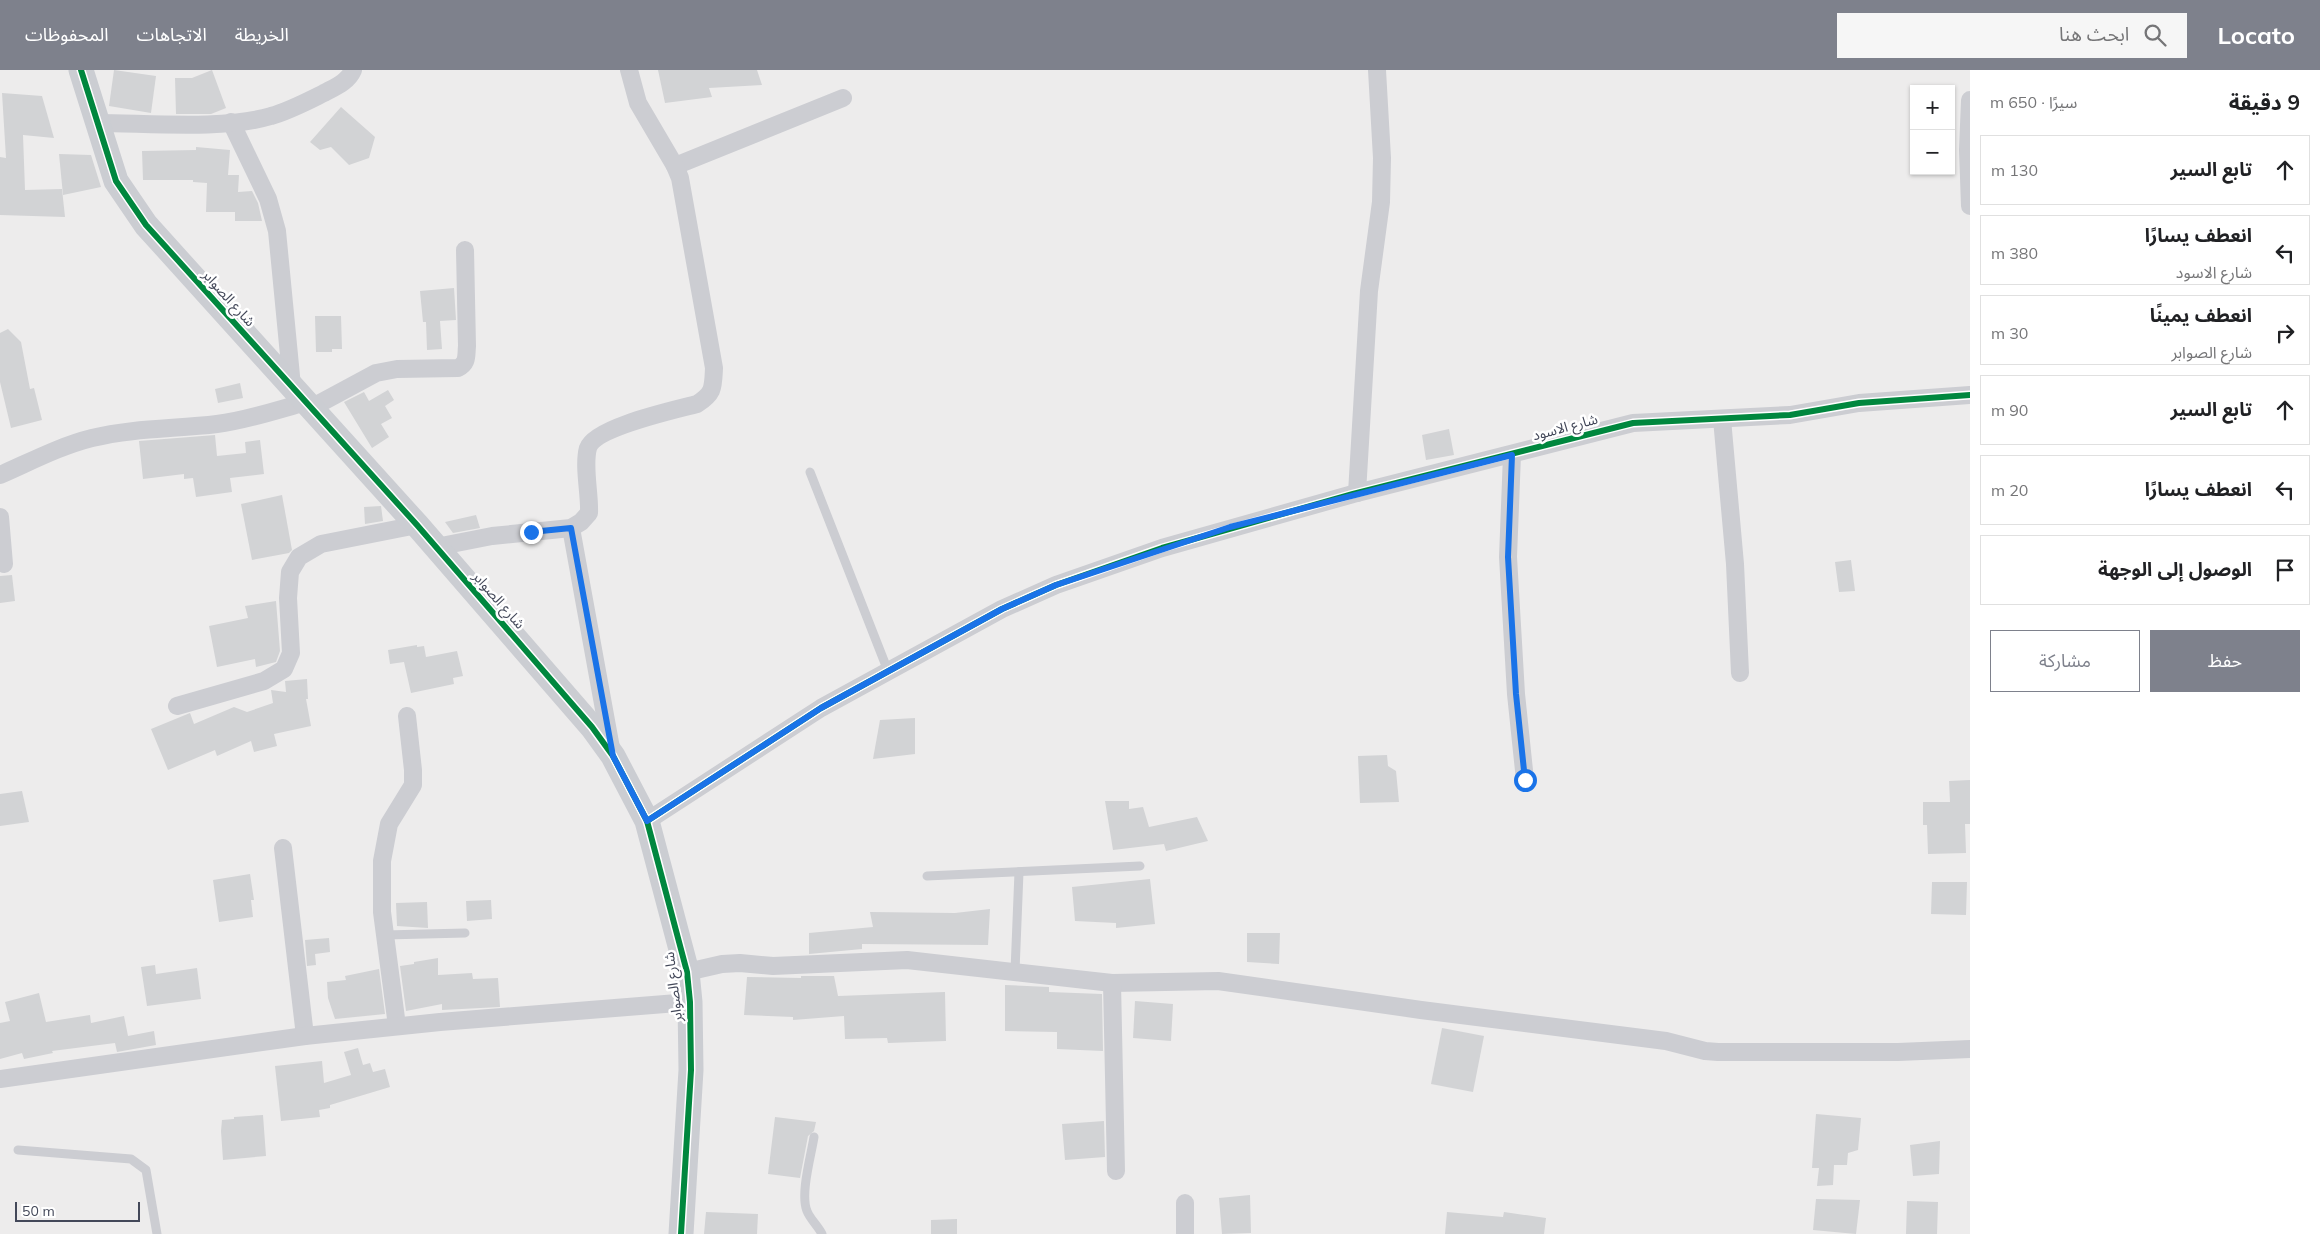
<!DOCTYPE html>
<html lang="ar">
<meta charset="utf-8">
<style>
body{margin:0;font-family:Mulish,"Noto Sans Arabic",sans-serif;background:#f6f6f6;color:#202124;direction:rtl}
.controls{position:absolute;right:15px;top:15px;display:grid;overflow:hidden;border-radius:0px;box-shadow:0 1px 4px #0004}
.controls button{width:45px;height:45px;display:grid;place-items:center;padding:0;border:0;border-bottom:1px solid #e0e0e0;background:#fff;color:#202124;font:25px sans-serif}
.scale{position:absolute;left:15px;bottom:12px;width:125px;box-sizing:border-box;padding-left:5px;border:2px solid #434859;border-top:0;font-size:14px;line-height:18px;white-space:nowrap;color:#434859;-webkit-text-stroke:4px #fff;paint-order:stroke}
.stop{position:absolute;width:15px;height:15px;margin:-11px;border:4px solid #1a73e8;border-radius:50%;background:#fff}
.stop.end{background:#1a73e8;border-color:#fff;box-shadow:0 1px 5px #0008}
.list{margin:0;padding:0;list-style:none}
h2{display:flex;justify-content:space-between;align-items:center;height:65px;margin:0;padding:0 20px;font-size:21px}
h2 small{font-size:16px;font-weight:400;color:#757577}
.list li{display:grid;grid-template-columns:32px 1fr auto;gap:15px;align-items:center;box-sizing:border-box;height:70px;margin:0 10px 10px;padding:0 10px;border:1px solid #e0e0e0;border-radius:0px}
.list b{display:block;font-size:19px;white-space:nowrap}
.list p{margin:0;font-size:16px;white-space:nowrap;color:#757577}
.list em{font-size:16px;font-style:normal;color:#757577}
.actions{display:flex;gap:10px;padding:15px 20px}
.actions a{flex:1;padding:11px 0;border:1px solid #7e818c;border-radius:0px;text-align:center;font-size:18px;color:#7e818c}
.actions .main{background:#7e818c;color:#fff}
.icon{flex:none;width:28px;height:28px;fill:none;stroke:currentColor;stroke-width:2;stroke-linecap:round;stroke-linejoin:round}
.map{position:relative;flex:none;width:1970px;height:1164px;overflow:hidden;direction:ltr}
header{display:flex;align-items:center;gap:30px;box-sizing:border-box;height:70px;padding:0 25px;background:#7e818c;color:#fff}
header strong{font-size:24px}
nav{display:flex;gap:28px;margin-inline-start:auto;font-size:18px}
.search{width:350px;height:45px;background:#f6f6f6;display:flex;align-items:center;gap:12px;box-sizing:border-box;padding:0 18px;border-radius:0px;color:#757577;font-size:19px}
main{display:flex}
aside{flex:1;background:#fff}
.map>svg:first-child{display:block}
.building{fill:#d2d3d5}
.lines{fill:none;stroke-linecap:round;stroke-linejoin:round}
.lane{stroke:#cccdd2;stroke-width:9}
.street{stroke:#cccdd2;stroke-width:18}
.secondary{stroke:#cbcdd2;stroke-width:25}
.cycleway-casing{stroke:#fff;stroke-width:9}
.cycleway{stroke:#00873e;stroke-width:6}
.route{stroke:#1a73e8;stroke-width:6}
.labels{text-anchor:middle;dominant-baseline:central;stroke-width:5;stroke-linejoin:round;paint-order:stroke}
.street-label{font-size:14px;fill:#434859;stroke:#fff}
</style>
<header>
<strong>Locato</strong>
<div class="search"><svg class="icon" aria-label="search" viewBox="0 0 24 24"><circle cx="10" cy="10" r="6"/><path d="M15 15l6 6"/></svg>ابحث هنا</div>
<nav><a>الخريطة</a><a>الاتجاهات</a><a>المحفوظات</a></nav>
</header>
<main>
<aside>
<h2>9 دقيقة<small>سيرًا · 650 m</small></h2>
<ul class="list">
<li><svg class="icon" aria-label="ahead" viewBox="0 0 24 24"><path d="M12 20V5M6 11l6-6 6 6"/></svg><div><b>تابع السير</b></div><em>130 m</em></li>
<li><svg class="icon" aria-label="left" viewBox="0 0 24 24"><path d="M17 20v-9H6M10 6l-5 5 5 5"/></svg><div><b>انعطف يسارًا</b><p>شارع الاسود</p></div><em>380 m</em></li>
<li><svg class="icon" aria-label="right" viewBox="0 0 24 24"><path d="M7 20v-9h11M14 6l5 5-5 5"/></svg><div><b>انعطف يمينًا</b><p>شارع الصوابر</p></div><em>30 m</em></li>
<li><svg class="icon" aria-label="ahead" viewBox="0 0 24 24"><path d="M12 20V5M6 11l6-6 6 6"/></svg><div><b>تابع السير</b></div><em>90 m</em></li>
<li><svg class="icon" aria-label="left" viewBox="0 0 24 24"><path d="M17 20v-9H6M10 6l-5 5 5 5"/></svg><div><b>انعطف يسارًا</b></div><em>20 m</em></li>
<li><svg class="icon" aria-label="arrive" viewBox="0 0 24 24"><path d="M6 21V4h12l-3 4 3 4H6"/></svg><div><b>الوصول إلى الوجهة</b></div></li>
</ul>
<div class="actions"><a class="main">حفظ</a><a>مشاركة</a></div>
</aside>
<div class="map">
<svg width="1970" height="1164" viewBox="0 0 1970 1164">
<rect width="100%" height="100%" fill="#edecec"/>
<g class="building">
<polygon points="114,0 156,6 151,43 109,36"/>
<polygon points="212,0 226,38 211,44 176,44 175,8 192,8"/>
<polygon points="658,0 757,0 762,15 709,18 712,27 665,33"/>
<polygon points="2,23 42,26 54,68 23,65 25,120 62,119 65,147 0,145 0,87 6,88"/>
<polygon points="341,37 375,67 369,88 349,95 331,77 320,80 310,72"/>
<polygon points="196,77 230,80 228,105 239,105 238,122 252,121 258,133 262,151 235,151 235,142 206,142 207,113 193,112 193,110 143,110 142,81 196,80"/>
<polygon points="59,84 91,85 101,117 63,125"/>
<polygon points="454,218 456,250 440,251 442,279 427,280 426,252 423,252 420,221"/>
<polygon points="315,246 341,246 342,279 332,279 332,282 316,282"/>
<polygon points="8,259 21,272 30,319 34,318 42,350 11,358 0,312 0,263"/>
<polygon points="240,313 243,328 218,333 215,319"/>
<polygon points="388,320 394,330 385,336 392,348 381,354 389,367 372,378 344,332 364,322 369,331"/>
<polygon points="1449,359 1454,385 1426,390 1422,365"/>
<polygon points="215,365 217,386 246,383 245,372 260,370 264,404 230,408 232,422 196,427 193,408 184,409 184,404 143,409 139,371"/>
<polygon points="282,425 292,480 289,483 252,490 241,434"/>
<polygon points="381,436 383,451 365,454 364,437"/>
<polygon points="476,445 480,458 453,463 445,452"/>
<polygon points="1851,490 1855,521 1839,522 1835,492"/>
<polygon points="12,505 15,531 0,533 0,506"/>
<polygon points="276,531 280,581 276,592 256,597 255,589 217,597 209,556 248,548 245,536"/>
<polygon points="417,575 417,577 424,576 426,587 457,581 463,606 453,608 454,614 411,623 404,592 390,594 388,580"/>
<polygon points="307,609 308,629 306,629 311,656 274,664 277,676 254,682 251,671 217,686 215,680 168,700 151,659 190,643 194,654 234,637 247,642 273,633 271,620 286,622 285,611"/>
<polygon points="915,648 915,684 873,689 880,650"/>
<polygon points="1387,685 1388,696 1396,701 1399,732 1360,733 1358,686"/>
<polygon points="1970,710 1970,754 1965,754 1966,783 1928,784 1927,755 1923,755 1923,732 1950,732 1949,711"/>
<polygon points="22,721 29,752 0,756 0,724"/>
<polygon points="1105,731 1129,731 1129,739 1143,737 1149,757 1197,747 1208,771 1166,781 1164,774 1113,780"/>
<polygon points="250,804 254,830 251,830 253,847 219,852 213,810"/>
<polygon points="1150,809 1155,854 1116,858 1116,853 1075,851 1072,817"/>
<polygon points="1932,812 1967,812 1966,845 1931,844"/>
<polygon points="491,830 492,849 467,851 466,831"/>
<polygon points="427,832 428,858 397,856 396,833"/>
<polygon points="990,839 988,875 862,874 862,879 809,884 809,863 873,857 870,842 955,843"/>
<polygon points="1247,863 1280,863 1279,894 1247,892"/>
<polygon points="329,868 330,882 315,884 316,895 307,896 305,870"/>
<polygon points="438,888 438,905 472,903 473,909 498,908 500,937 442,940 442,934 406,941 400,896 414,894 414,892"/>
<polygon points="155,895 156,904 197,898 201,929 147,936 141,897"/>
<polygon points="379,899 385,944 335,949 328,928 327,912 346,910 345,906"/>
<polygon points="801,906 834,906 838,926 945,922 946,971 888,973 887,968 845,969 844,946 793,950 793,947 744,945 747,907 801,908"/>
<polygon points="1005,915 1049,917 1049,922 1102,924 1103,981 1057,979 1057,962 1005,961"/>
<polygon points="39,923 46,952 90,945 91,953 124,946 128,966 154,961 156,975 117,982 115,973 52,981 53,983 24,989 22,983 0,989 0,953 10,951 5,932"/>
<polygon points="1135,931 1173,934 1171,971 1133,968"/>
<polygon points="1442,958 1484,966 1473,1022 1431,1014"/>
<polygon points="358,978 363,995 370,993 373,1002 385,999 390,1017 330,1035 330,1038 319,1040 320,1047 281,1051 275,996 322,991 324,1013 351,1005 344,982"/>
<polygon points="1816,1044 1861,1048 1858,1080 1848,1083 1847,1095 1834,1095 1833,1115 1817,1116 1819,1098 1812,1098"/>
<polygon points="263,1045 266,1086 223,1090 221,1061 222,1050 234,1049 234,1047"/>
<polygon points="775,1047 816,1052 814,1061 808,1066 800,1108 768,1104"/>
<polygon points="1104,1051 1105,1087 1065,1090 1062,1054"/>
<polygon points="1940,1071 1939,1104 1913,1106 1910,1075"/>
<polygon points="1250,1125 1251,1163 1222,1164 1219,1128"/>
<polygon points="1816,1129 1860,1130 1856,1164 1813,1160"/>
<polygon points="1907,1131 1938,1132 1937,1164 1906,1164"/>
<polygon points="706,1142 758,1144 757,1164 704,1164"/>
<polygon points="1447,1142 1503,1147 1504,1142 1546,1148 1544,1164 1445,1164"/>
<polygon points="957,1149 957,1164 931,1164 931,1150"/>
</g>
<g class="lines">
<g class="lane">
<polyline points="810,402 888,601"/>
<polyline points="927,806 1140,796"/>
<polyline points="385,865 465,863"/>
<polyline points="1015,901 1019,802"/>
<path d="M814,1067C811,1086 800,1124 807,1141C810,1149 818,1156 822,1164"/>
<polyline points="18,1080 131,1089 146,1100 157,1164"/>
</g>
<g class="street">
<polyline points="1970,30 1968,80 1970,136"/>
<polyline points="231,52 268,129 277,161 292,316"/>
<path d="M98,53C147,53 225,60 271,46C289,41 306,32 324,23C335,17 348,12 353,0"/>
<polyline points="675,96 843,28"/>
<path d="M311,338L376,303L397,299L458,298C468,293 466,286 467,276L465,180"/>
<polyline points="1722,349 1735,494 1740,603"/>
<polyline points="1512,385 1508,487 1516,624 1525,710"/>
<path d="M0,405C30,392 60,376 92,368C133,358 176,359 217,354C248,350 277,340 306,332"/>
<polyline points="1357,423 1369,221 1381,132 1382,88 1377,0"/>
<polyline points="0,447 4,494"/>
<polyline points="571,458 611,678"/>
<path d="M436,477L492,466L571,458L581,452L589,443C590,424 583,396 588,378C595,357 675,340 697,334C714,323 713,318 714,298L680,108L675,96L638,33L629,0"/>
<polyline points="177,636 264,611 284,599 291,583 288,528 290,502 299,487 321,474 417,455"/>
<polyline points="647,751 821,638 1002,539 1056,515 1162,478 1353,424 1633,353 1790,345 1859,333 1970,325"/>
<polyline points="283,778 305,966"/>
<polyline points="687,902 722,894 740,893 773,896 907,890 1112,913 1218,911 1421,940 1666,971 1705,981 1718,982 1898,982 1970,979"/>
<polyline points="1112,913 1116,1101"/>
<polyline points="397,956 382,842 382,791 389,754 413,715 413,700 407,646"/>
<polyline points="0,1009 305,966 440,952 690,932"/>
<polyline points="1185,1164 1185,1133"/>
</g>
<polyline class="secondary" points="81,0 116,111 146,155 417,455 592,657 613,686 647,751 687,902 690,932 691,1000 681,1164"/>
<defs>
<g id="cycleway">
<polyline points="81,0 116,111 146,155 417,455 592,657 613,686 647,751 687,902 690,932 691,1000 681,1164"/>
<polyline points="647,751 821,638 1002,539 1056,515 1162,478 1353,424 1633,353 1790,345 1859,333 1970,325"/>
</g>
</defs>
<use href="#cycleway" class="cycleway-casing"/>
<use href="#cycleway" class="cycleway"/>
</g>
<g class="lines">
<polyline class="route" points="531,462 571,458 613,686 647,751 821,638 1002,539 1056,515 1230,457 1512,385 1508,487 1516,624 1525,710"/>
</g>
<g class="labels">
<g class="street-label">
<text transform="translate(229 228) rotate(48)">شارع الصوابر</text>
<text transform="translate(1565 357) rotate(-15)">شارع الاسود</text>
<text transform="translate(499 530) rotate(49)">شارع الصوابر</text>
<text transform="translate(673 917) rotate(-97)">شارع الصوابر</text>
</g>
</g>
</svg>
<div class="controls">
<button>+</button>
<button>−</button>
</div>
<div class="scale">50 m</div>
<div class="stop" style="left:1525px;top:710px"></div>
<div class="stop end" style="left:531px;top:462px"></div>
</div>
</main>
